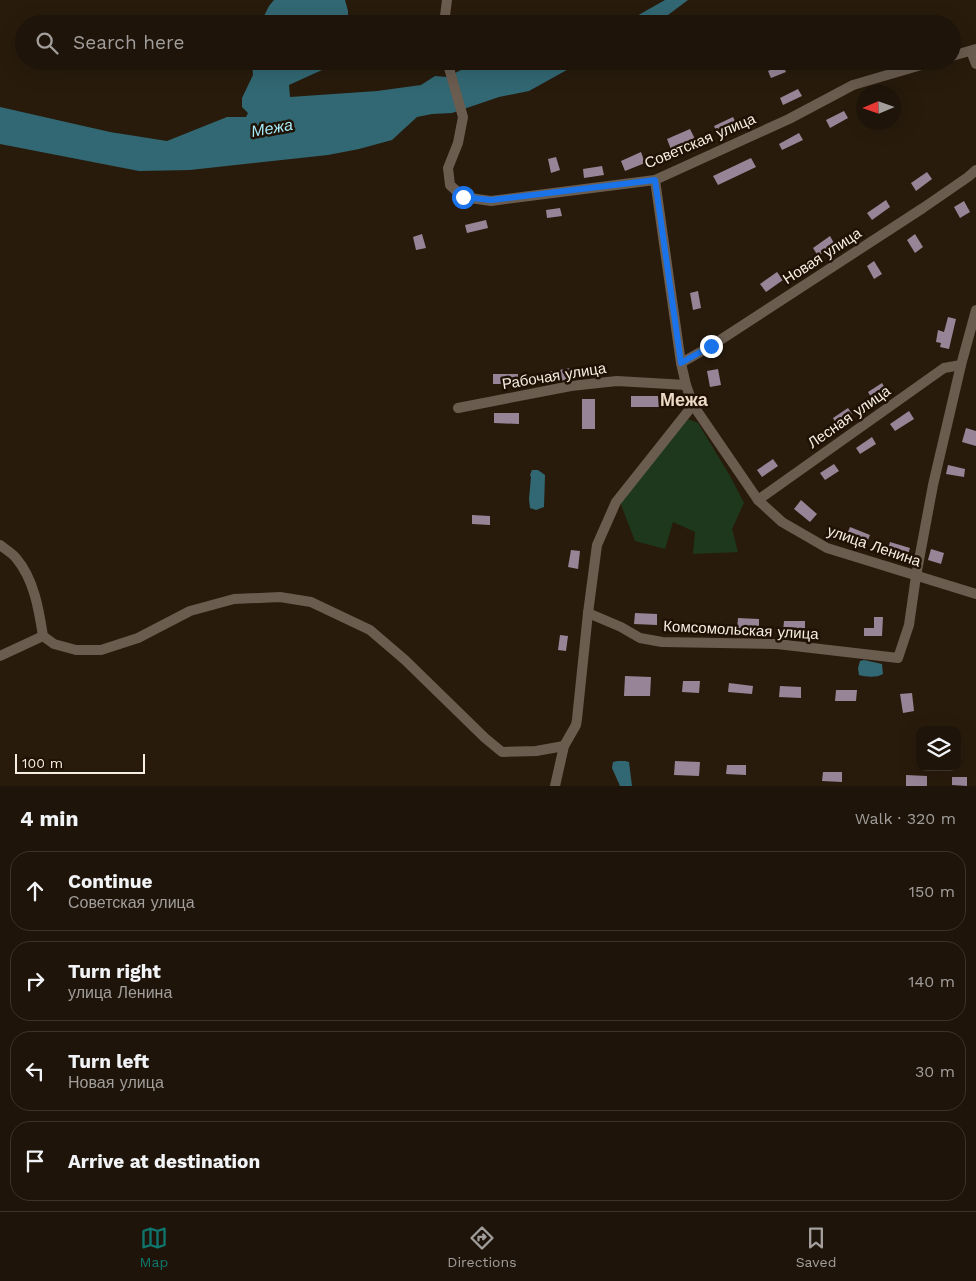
<!DOCTYPE html>
<meta charset="utf-8">
<style>
body{margin:0;font-family:"Work Sans",sans-serif;background:#261d12;color:#f1f3f6}
.controls{position:absolute;right:15px;bottom:15px;display:grid;overflow:hidden;border-radius:10px;box-shadow:0 5px 20px #0002}
.controls button{width:45px;height:45px;display:grid;place-items:center;padding:0;border:0;border-bottom:1px solid #3c332a;background:#1e1409;color:#f1f3f6;font:25px sans-serif}
.compass{position:absolute;left:856px;top:85px;width:45px;height:45px;border-radius:50%;background:#1e1409;box-shadow:0 5px 20px #0002;rotate:268deg}
.scale{position:absolute;left:15px;bottom:12px;width:130px;box-sizing:border-box;padding-left:5px;border:2px solid #f6ede3;border-top:0;font-size:14px;line-height:18px;white-space:nowrap;color:#f6ede3;-webkit-text-stroke:4px #1f1204;paint-order:stroke}
.stop{position:absolute;width:15px;height:15px;margin:-11px;border:4px solid #1a73e8;border-radius:50%;background:#fff}
.stop.end{background:#1a73e8;border-color:#fff;box-shadow:0 1px 5px #0008}
.list{margin:0;padding:0;list-style:none}
h2{display:flex;justify-content:space-between;align-items:center;height:65px;margin:0;padding:0 20px;font-size:21px}
h2 small{font-size:16px;font-weight:400;color:#a19e9c}
.list li{display:grid;grid-template-columns:32px 1fr auto;gap:15px;align-items:center;box-sizing:border-box;height:80px;margin:0 10px 10px;padding:0 10px;border:1px solid #3c332a;border-radius:20px}
.list b{display:block;font-size:19px;white-space:nowrap}
.list p{margin:0;font-size:16px;white-space:nowrap;color:#a19e9c}
.list em{font-size:16px;font-style:normal;color:#a19e9c}
.icon{flex:none;width:28px;height:28px;fill:none;stroke:currentColor;stroke-width:2;stroke-linecap:round;stroke-linejoin:round}
.map{position:relative;flex:none;width:976px;height:786px;overflow:hidden}
.search{position:absolute;background:#1e1409;box-shadow:0 5px 20px #0002;left:15px;right:15px;top:15px;height:55px;display:flex;align-items:center;gap:12px;box-sizing:border-box;padding:0 18px;border-radius:28px;color:#a19e9c;font-size:19px}
.sheet{height:425px;background:#1e1409}
nav{display:flex;justify-content:space-around;align-items:center;box-sizing:border-box;height:70px;border-top:1px solid #3c332a;background:#1e1409;font-size:14px;color:#a19e9c}
nav a{display:grid;justify-items:center;gap:2px}
nav .on{color:#0f766e}
.map>svg:first-child{display:block}
.green{fill:#1e381e}
.water{fill:#326873}
.building{fill:#978597}
.lines{fill:none;stroke-linecap:round;stroke-linejoin:round}
.minor{stroke:#6a5c4f;stroke-width:10}
.route{stroke:#1a73e8;stroke-width:6}
.labels{text-anchor:middle;dominant-baseline:central;stroke-width:5;stroke-linejoin:round;paint-order:stroke}
.street-label{font-size:15px;fill:#f6ede3;stroke:#1f1204}
.water-label{font-size:16px;font-style:italic;fill:#a5eaf9;stroke:#1f1204}
.quarter-label{font-size:18px;font-weight:bold;fill:#eddac6;stroke:#1f1204}
</style>
<div class="map">
<svg width="976" height="786" viewBox="0 0 976 786">
<rect width="100%" height="100%" fill="#281b0c"/>
<polygon class="green" points="688,419 698,423 730,476 744,503 732,529 738,552 693,554 695,532 673,522 665,549 635,541 620,502"/>
<g class="water">
<polygon points="274,0 345,0 348,11 348,24 260,24 269,6"/>
<polygon points="665,0 688,0 656,24 620,24 628,21"/>
<polygon points="252,61 330,61 322,70 289,85 290,97 377,91 421,85 435,76 447,77 479,61 583,61 529,91 499,97 452,113 432,114 417,117 392,140 359,149 328,155 190,170 139,171 0,144 0,107 110,132 167,141 227,117 246,117 248,113 242,107 242,98 253,75"/>
<polygon points="532,470 538,470 545,475 544,507 536,510 530,508 529,499 531,477 530,475"/>
<path d="M864,660L882,664L883,674C876,678 867,677 859,675L858,668L860,661Z"/>
<polygon points="618,761 625,761 629,762 632,786 620,786 612,768 613,762"/>
</g>
<g class="building">
<polygon points="782,64 786,72 771,78 768,71"/>
<polygon points="798,89 802,96 783,105 780,98"/>
<polygon points="844,111 848,118 830,128 826,120"/>
<polygon points="733,117 738,127 719,137 714,126"/>
<polygon points="690,129 696,141 672,152 667,139"/>
<polygon points="799,133 803,140 782,150 779,144"/>
<polygon points="641,152 645,163 625,171 621,161"/>
<polygon points="556,157 560,170 551,173 548,159"/>
<polygon points="751,158 756,167 718,185 713,176"/>
<polygon points="602,166 604,175 584,178 583,169"/>
<polygon points="927,172 932,179 916,191 911,183"/>
<polygon points="886,200 890,207 872,220 867,213"/>
<polygon points="964,201 970,212 960,218 954,207"/>
<polygon points="560,208 562,216 547,218 546,210"/>
<polygon points="486,220 488,228 467,233 465,225"/>
<polygon points="422,234 426,248 416,250 413,237"/>
<polygon points="915,234 923,247 915,253 907,240"/>
<polygon points="830,236 835,245 818,256 813,248"/>
<polygon points="874,261 882,274 874,279 867,266"/>
<polygon points="777,272 783,280 766,292 760,284"/>
<polygon points="698,291 701,308 693,310 690,293"/>
<polygon points="948,317 956,319 949,349 940,347 941,343 936,342 938,330 944,332"/>
<polygon points="571,368 573,379 550,382 548,372"/>
<polygon points="718,369 721,385 710,387 707,371"/>
<rect x="493" y="374" width="25" height="10"/>
<polygon points="882,383 886,390 872,399 868,392"/>
<polygon points="631,396 658,396 659,407 631,407"/>
<rect x="582" y="399" width="13" height="30"/>
<polygon points="848,408 852,414 837,425 833,418"/>
<polygon points="909,411 914,419 895,431 890,424"/>
<polygon points="494,413 519,413 519,424 494,423"/>
<polygon points="966,428 976,431 976,446 962,442"/>
<polygon points="872,437 876,444 860,454 856,448"/>
<polygon points="773,459 778,466 762,477 757,470"/>
<polygon points="834,464 839,471 825,480 820,473"/>
<polygon points="948,465 965,469 964,477 946,474"/>
<polygon points="801,500 817,514 810,522 794,509"/>
<polygon points="472,515 490,516 490,525 472,524"/>
<polygon points="850,527 870,535 866,545 846,537"/>
<polygon points="890,542 910,548 907,558 887,553"/>
<polygon points="931,549 944,553 941,564 928,560"/>
<polygon points="571,550 580,551 578,569 568,567"/>
<polygon points="635,613 657,614 657,625 634,624"/>
<polygon points="874,617 883,617 882,636 864,636 864,628 874,628"/>
<polygon points="738,618 759,619 759,630 737,630"/>
<polygon points="784,621 805,621 805,632 783,632"/>
<polygon points="560,635 568,636 566,651 558,650"/>
<polygon points="625,676 651,677 650,696 624,696"/>
<polygon points="683,681 700,681 699,693 682,692"/>
<polygon points="729,683 753,686 752,694 728,692"/>
<polygon points="780,686 801,687 801,698 779,697"/>
<polygon points="836,690 857,690 856,701 835,701"/>
<polygon points="912,693 914,711 903,713 900,694"/>
<polygon points="675,761 700,762 699,776 674,775"/>
<polygon points="727,765 746,765 746,775 726,774"/>
<polygon points="823,772 842,772 842,782 822,781"/>
<polygon points="906,775 927,776 927,786 906,786"/>
<polygon points="952,777 967,777 967,786 952,785"/>
</g>
<g class="lines">
<g class="minor">
<polyline points="444,24 447,0"/>
<polyline points="971,51 976,64"/>
<polyline points="952,56 976,49"/>
<polyline points="447,61 463,117 458,143 448,168 450,185 463,197 491,201 655,180 789,119 853,85 935,61"/>
<polyline points="655,180 681,363 686,385 693,405 758,500 782,522 827,548 976,594"/>
<polyline points="681,363 711,346 923,208 968,177 976,170"/>
<polyline points="458,408 571,386 617,381 686,385"/>
<polyline points="758,500 944,368 961,365"/>
<path d="M0,545C5,549 12,553 16,558C34,579 39,610 43,636"/>
<polyline points="588,613 621,627 640,638 662,642 777,644 898,658 909,625 916,576 933,485 961,365 976,310"/>
<polyline points="0,656 43,636 54,644 76,650 101,650 138,638 190,611 234,599 280,597 311,602 370,630 405,660 485,738 502,752 536,751 564,746"/>
<polyline points="555,786 564,746 576,725 577,719 588,613 597,545 616,502 693,405"/>
</g>
</g>
<g class="lines">
<polyline class="route" points="463,197 491,200 655,180 681,363 711,346"/>
</g>
<g class="labels">
<g class="street-label">
<text transform="translate(700 141) rotate(-23)">Советская улица</text>
<text transform="translate(822 256) rotate(-33)">Новая улица</text>
<text transform="translate(554 376) rotate(-9)">Рабочая улица</text>
<text transform="translate(849 417) rotate(-35)">Лесная улица</text>
<text transform="translate(874 546) rotate(19)">улица Ленина</text>
<text transform="translate(741 630) rotate(3)">Комсомольская улица</text>
</g>
<g class="water-label">
<text transform="translate(272 128) rotate(-10)">Межа</text>
</g>
<g class="quarter-label">
<text x="684" y="399">Межа</text>
</g>
</g>
</svg>
<div class="controls">
<button><svg class="icon" aria-label="layers" viewBox="0 0 24 24"><path d="M12 4l9 5-9 5-9-5zM3 14l9 5 9-5"/></svg></button>
</div>
<svg class="compass" viewBox="-18 -18 36 36"><path d="M0-13l5 13h-10z" fill="#e53935"/><path d="M0 13l5-13h-10z" fill="#a19e9c"/></svg>
<div class="scale">100 m</div>
<div class="stop" style="left:463px;top:197px"></div>
<div class="stop end" style="left:711px;top:346px"></div>
<div class="search"><svg class="icon" aria-label="search" viewBox="0 0 24 24"><circle cx="10" cy="10" r="6"/><path d="M15 15l6 6"/></svg>Search here</div>
</div>
<section class="sheet">
<h2>4 min<small>Walk · 320 m</small></h2>
<ul class="list">
<li><svg class="icon" aria-label="ahead" viewBox="0 0 24 24"><path d="M12 20V5M6 11l6-6 6 6"/></svg><div><b>Continue</b><p>Советская улица</p></div><em>150 m</em></li>
<li><svg class="icon" aria-label="right" viewBox="0 0 24 24"><path d="M7 20v-9h11M14 6l5 5-5 5"/></svg><div><b>Turn right</b><p>улица Ленина</p></div><em>140 m</em></li>
<li><svg class="icon" aria-label="left" viewBox="0 0 24 24"><path d="M17 20v-9H6M10 6l-5 5 5 5"/></svg><div><b>Turn left</b><p>Новая улица</p></div><em>30 m</em></li>
<li><svg class="icon" aria-label="arrive" viewBox="0 0 24 24"><path d="M6 21V4h12l-3 4 3 4H6"/></svg><div><b>Arrive at destination</b></div></li>
</ul>
</section>
<nav>
<a class="on"><svg class="icon" aria-label="map" viewBox="0 0 24 24"><path d="M3 6l6-2 6 2 6-2v14l-6 2-6-2-6 2zM9 4v14M15 6v14"/></svg>Map</a>
<a><svg class="icon" aria-label="directions" viewBox="0 0 24 24"><path d="M12 3l9 9-9 9-9-9zM9 14v-3h6M13 9l2 2-2 2"/></svg>Directions</a>
<a><svg class="icon" aria-label="saved" viewBox="0 0 24 24"><path d="M7 4h10v16l-5-4-5 4z"/></svg>Saved</a>
</nav>
